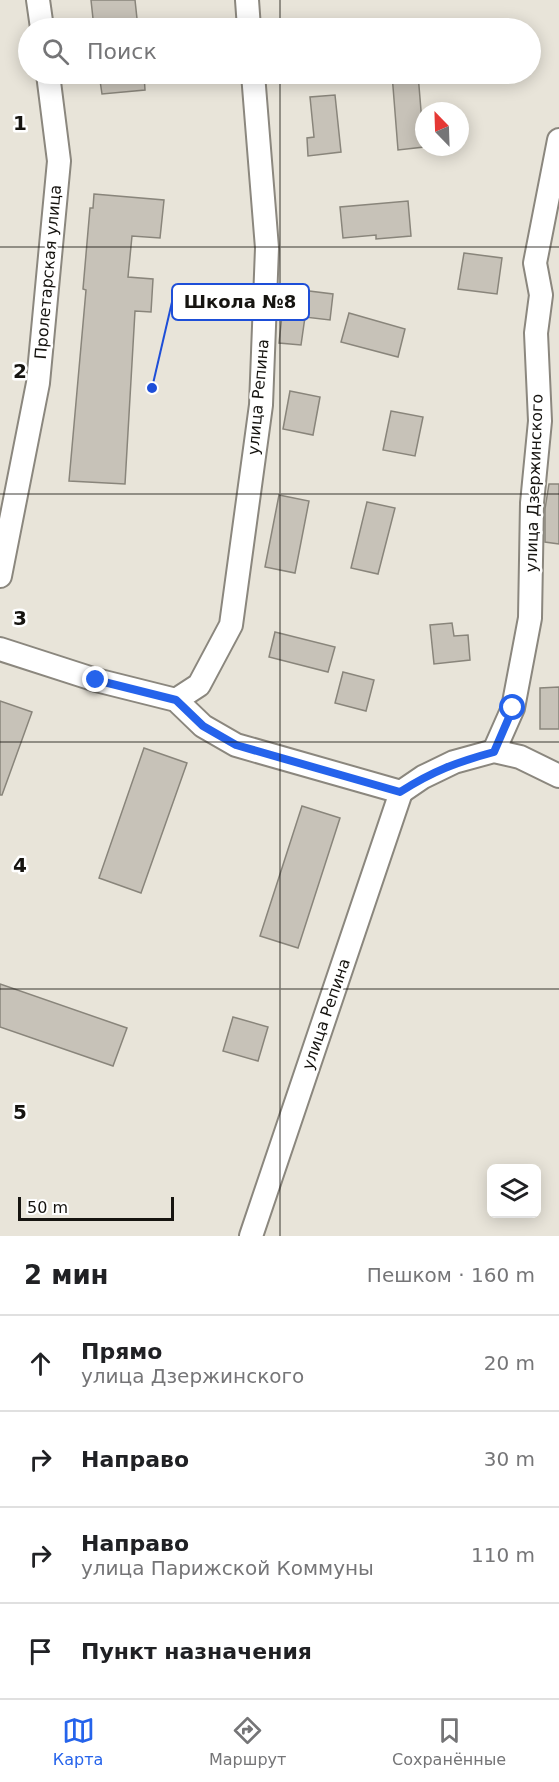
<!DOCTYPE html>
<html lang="ru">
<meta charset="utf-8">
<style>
body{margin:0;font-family:"DejaVu Sans",sans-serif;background:#f2f2f2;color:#202124}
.controls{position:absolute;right:18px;bottom:18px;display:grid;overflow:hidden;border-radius:9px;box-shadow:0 3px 15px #0003}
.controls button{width:54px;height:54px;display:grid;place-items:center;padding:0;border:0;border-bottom:2px solid #e0e0e0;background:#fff;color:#202124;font:30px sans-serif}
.compass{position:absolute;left:415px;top:102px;width:54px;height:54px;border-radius:50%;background:#fff;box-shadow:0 3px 15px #0003;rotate:337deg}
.scale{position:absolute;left:18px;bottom:15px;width:156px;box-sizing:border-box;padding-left:6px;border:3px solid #161410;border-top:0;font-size:16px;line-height:21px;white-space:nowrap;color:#161410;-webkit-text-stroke:4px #fff;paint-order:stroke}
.stop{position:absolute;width:18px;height:18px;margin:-14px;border:4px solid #2563eb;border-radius:50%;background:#fff}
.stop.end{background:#2563eb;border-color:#fff;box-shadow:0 2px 6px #0008}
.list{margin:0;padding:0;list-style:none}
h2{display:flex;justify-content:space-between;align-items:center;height:78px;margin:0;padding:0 24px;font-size:26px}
h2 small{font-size:20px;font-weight:400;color:#757577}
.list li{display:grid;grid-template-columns:39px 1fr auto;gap:18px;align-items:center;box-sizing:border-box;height:96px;padding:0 24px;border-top:2px solid #e0e0e0}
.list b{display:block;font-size:22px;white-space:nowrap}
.list p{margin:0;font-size:20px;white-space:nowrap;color:#757577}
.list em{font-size:20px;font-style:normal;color:#757577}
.icon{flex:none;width:33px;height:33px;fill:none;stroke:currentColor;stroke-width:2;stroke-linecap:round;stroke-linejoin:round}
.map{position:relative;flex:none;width:559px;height:1236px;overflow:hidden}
.search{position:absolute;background:#fff;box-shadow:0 3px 15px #0003;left:18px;right:18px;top:18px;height:66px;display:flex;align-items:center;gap:15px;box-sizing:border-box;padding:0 21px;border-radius:33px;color:#757577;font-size:22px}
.sheet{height:462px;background:#fff}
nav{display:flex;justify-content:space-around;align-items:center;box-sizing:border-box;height:84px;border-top:2px solid #e0e0e0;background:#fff;font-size:16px;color:#757577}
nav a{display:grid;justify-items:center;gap:3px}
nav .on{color:#2563eb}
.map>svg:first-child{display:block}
.building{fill:#c7c2b8;stroke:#89857b;stroke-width:1.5}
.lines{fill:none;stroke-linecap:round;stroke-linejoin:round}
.minor-casing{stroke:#8b877e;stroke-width:26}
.minor{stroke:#fff;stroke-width:22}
.route{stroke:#2563eb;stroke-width:8}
.grid{fill:none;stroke:#161410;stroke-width:1.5;stroke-opacity:0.55}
.labels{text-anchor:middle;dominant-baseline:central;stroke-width:5;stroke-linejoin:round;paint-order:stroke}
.street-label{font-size:16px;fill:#161410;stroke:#fff}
.grid-label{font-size:20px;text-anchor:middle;font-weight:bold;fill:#161410;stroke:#fff;stroke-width:5;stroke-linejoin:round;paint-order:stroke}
.leader{fill:none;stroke:#1d4ed8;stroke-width:2}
.callout-dot{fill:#1d4ed8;stroke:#fff;stroke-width:2}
.callout{fill:#fff;stroke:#1d4ed8;stroke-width:2}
.callout-label{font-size:18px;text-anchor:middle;font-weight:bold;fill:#161410}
</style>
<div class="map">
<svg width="559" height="1236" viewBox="0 0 559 1236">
<rect width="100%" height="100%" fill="#e8e4d9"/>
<g class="building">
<polygon points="91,0 135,0 138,28 94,28"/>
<polygon points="99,74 144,74 145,90 102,94"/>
<polygon points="392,74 418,74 424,147 398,150"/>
<polygon points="335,95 341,152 308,156 307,138 314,137 310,97"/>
<polygon points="94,194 164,200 160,238 132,236 128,277 153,279 151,312 135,311 125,484 69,481 86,290 83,289 90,208 93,208"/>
<polygon points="408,201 411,236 376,239 376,235 343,238 340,207"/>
<polygon points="464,253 502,258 497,294 458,289"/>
<polygon points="285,288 333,294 330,320 305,317 301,345 279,343"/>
<polygon points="349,313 405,329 398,357 341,342"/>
<polygon points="290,391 320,397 313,435 283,429"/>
<polygon points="391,411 423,417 415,456 383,450"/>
<polygon points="549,484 559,484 559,544 545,542 545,509"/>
<polygon points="279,495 309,501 295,573 265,567"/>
<polygon points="367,502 395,508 378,574 351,568"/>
<polygon points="452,623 454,636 468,635 470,660 434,664 430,625"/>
<polygon points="275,632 335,647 328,672 269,657"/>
<polygon points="343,672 374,680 366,711 335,703"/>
<polygon points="559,687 559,729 540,729 540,688"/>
<polygon points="0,701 32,712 2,795 0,795"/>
<polygon points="144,748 187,763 141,893 99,878"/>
<polygon points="302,806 340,818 298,948 260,936"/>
<polygon points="0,984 127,1028 113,1066 0,1027"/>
<polygon points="233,1017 268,1027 258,1061 223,1051"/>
</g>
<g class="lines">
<defs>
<g id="minor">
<polyline points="38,0 42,28"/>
<polyline points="247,0 249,28"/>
<polyline points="0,576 38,383 59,161 48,74"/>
<polyline points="0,649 96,680 176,700 203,726 236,745 401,792"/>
<polyline points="176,700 199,685 231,625 261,405 267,248 253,74"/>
<polyline points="494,751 513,708 530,618 532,503 540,421 536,333 541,295 535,263 559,140"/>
<polyline points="401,792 423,777 454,762 494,751 520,757 559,776"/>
<polyline points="251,1236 401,792"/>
</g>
</defs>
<use href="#minor" class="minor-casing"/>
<use href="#minor" class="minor"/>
</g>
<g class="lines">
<path class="route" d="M96,680L176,700L203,726L236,745L400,792C433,771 457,762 494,752L513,708"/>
</g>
<path class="grid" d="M280,0V28M280,74V1236M0,247H559M0,494H559M0,742H559M0,989H559"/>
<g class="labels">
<g class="street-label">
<text transform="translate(48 272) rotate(-85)">Пролетарская улица</text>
<text transform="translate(258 397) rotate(-85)">улица Репина</text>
<text transform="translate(534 483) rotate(-88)">улица Дзержинского</text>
<text transform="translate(326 1014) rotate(-71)">улица Репина</text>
</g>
</g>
<g class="grid-label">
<text x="20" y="130">1</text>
<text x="20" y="378">2</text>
<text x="20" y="625">3</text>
<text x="20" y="872">4</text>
<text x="20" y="1119">5</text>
</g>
<path class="leader" d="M152 388L172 302"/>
<circle class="callout-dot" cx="152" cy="388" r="6"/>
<rect class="callout" x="172" y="284" width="137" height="36" rx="6"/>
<g class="callout-label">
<text x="240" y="308">Школа №8</text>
</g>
</svg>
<div class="controls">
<button><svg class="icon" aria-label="layers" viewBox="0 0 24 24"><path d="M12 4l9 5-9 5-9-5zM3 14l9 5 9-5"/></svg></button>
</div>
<svg class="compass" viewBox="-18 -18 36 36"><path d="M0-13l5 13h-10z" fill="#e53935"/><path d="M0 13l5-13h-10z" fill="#757577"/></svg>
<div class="scale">50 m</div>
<div class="stop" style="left:513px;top:708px"></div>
<div class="stop end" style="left:96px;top:680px"></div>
<div class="search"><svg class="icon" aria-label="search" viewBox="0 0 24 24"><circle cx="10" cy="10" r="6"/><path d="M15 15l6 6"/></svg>Поиск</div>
</div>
<section class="sheet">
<h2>2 мин<small>Пешком · 160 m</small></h2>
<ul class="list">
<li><svg class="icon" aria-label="ahead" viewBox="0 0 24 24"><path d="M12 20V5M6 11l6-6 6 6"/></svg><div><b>Прямо</b><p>улица Дзержинского</p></div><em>20 m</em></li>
<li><svg class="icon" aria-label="right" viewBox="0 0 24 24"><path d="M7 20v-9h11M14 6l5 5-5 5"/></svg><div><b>Направо</b></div><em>30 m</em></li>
<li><svg class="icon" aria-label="right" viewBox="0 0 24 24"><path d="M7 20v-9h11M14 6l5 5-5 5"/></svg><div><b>Направо</b><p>улица Парижской Коммуны</p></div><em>110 m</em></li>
<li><svg class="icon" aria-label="arrive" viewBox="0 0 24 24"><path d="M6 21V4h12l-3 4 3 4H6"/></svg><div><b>Пункт назначения</b></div></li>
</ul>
</section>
<nav>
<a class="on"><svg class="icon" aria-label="map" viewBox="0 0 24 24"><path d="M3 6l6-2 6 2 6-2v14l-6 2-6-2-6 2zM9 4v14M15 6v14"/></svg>Карта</a>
<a><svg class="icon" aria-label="directions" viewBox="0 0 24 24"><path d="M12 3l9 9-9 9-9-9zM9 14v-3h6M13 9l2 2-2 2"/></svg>Маршрут</a>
<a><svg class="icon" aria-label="saved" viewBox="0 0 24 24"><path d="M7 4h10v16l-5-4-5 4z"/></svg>Сохранённые</a>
</nav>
